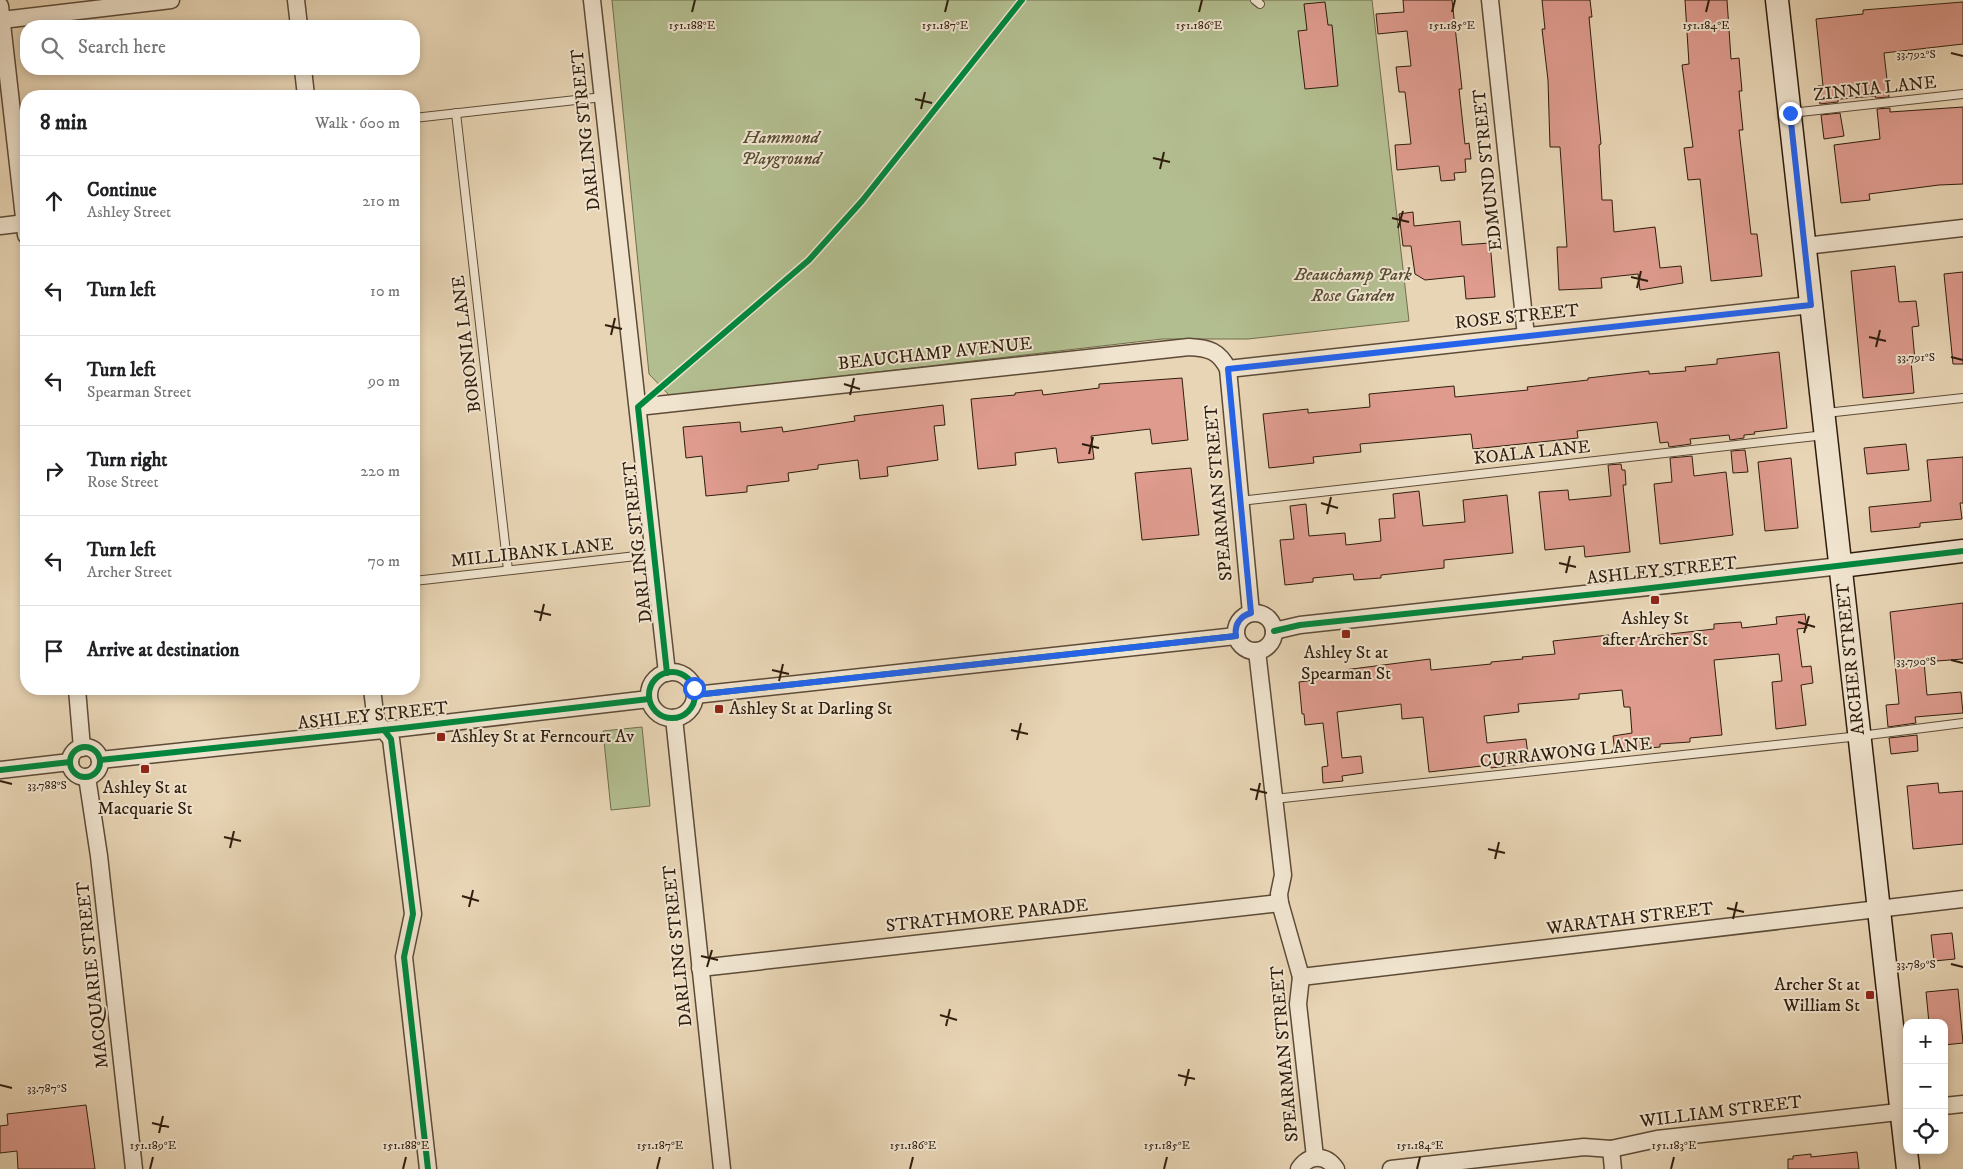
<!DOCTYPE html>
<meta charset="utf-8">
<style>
body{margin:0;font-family:"IM FELL DW Pica",serif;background:#f6f6f6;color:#202124}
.controls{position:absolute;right:15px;bottom:15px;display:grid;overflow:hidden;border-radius:10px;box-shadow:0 2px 8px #0003}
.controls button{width:45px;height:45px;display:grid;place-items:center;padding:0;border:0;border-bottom:1px solid #e0e0e0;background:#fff;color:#202124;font:25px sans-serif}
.stop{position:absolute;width:15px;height:15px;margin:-11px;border:4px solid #2563eb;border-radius:50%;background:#fff}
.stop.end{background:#2563eb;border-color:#fff;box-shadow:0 1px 5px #0008}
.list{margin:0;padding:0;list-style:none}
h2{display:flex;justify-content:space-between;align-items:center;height:65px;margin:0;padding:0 20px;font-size:21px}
h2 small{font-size:16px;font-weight:400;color:#757577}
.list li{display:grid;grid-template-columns:32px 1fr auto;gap:15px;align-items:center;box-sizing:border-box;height:90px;padding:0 20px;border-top:1px solid #e0e0e0}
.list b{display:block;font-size:19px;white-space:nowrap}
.list p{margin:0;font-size:16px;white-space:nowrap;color:#757577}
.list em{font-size:16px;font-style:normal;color:#757577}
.icon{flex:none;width:28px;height:28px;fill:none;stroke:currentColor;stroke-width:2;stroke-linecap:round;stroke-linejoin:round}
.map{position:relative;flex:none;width:1963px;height:1169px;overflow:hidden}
.search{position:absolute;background:#fff;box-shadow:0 2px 8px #0003;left:20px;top:20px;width:400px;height:55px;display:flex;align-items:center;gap:12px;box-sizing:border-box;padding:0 18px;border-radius:20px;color:#757577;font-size:19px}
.panel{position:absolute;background:#fff;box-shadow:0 2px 8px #0003;left:20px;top:90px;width:400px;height:605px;border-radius:20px}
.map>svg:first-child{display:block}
.green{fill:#b3be90;stroke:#716e4e}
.building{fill:#de9b8e;stroke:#2f1d0d}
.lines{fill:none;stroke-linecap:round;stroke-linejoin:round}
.lane-casing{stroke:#5d4b37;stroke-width:10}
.street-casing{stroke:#5d4b37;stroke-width:19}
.secondary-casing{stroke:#2f1d0d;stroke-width:25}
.lane{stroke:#f0e4cf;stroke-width:8}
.street{stroke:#f0e4cf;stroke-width:16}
.secondary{stroke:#f0e4cf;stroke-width:22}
.cycleway-casing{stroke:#f0e4cf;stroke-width:9}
.cycleway{stroke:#00873e;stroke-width:6}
.route{stroke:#2563eb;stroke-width:6}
.ticks{fill:none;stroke:#2f1d0d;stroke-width:2}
.poi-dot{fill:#8f2418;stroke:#f0e4cf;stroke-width:2}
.labels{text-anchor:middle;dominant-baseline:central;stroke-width:4;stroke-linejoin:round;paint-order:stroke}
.street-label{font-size:18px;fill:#2f1d0d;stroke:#f0e4cf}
.park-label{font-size:18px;font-style:italic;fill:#574d34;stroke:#f0e4cf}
.poi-label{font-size:18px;fill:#2f1d0d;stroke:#f0e4cf}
.ticks-label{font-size:12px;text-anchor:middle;fill:#2f1d0d;stroke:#f0e4cf;stroke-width:4;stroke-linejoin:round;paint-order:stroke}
</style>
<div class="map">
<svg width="1963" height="1169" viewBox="0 0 1963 1169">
<rect width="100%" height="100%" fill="#e8d5b5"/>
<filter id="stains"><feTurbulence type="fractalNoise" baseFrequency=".004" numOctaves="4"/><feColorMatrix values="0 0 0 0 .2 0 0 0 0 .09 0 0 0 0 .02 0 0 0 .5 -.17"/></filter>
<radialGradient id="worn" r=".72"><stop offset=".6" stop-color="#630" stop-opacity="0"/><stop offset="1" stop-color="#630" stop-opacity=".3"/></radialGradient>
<g class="green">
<polygon points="612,0 1372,0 1409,321 1248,339 1162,339 670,396 649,374"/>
<polygon points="642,727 650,806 611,810 603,731"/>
</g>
<g class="building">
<polygon points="1403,0 1452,0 1462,89 1459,89 1465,144 1469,143 1471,159 1465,159 1466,172 1454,173 1455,180 1441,181 1439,166 1397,170 1395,145 1411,144 1405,92 1399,92 1396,67 1411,66 1407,31 1378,34 1376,14 1404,12"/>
<polygon points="1542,0 1590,0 1592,17 1589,17 1601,144 1599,145 1602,200 1612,200 1614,232 1655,227 1660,268 1681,266 1683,283 1640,290 1638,274 1601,278 1602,288 1559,290 1557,247 1567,247 1563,190 1560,147 1550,147 1548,80 1542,29 1545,29"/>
<polygon points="1685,0 1727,0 1731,59 1739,58 1742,91 1739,91 1743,130 1739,130 1751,234 1757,234 1762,276 1711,281 1700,179 1688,180 1684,148 1693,147 1682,65 1689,64"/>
<polygon points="1325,2 1328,25 1332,25 1338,86 1305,89 1298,31 1307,30 1304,4"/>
<polygon points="1963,2 1963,44 1884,53 1889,97 1876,98 1875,96 1841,99 1838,99 1838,102 1820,104 1818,86 1823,86 1816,19 1863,14 1863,10"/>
<polygon points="1963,107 1963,184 1939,185 1869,194 1870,200 1841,203 1834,145 1880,139 1877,109 1890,108 1890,112"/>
<polygon points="1840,113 1844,136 1824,139 1821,115"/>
<polygon points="1413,212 1414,226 1460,221 1462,245 1490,243 1495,297 1466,299 1464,276 1425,280 1415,274 1411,246 1403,246 1399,214"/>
<polygon points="1895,266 1899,302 1916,301 1919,326 1912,327 1915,361 1911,361 1914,393 1863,398 1851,271"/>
<polygon points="1963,272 1963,364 1953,364 1944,274"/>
<polygon points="1779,352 1787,428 1754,432 1755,434 1744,435 1744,438 1730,440 1729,435 1690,439 1691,444 1669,447 1668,442 1660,443 1657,422 1577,431 1578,438 1473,449 1471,434 1360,444 1361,452 1313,457 1314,463 1269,468 1263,414 1308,409 1308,413 1370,407 1369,394 1454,386 1455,397 1528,390 1527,387 1588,380 1588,378 1649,371 1649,374 1686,371 1685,367 1717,364 1717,359"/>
<polygon points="1182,378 1188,440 1152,444 1150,429 1091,436 1094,459 1058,463 1056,448 1015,453 1016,465 978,469 971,399 1015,395 1015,393 1042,390 1043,395 1099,388 1099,384"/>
<polygon points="943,405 945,425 934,426 938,460 887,467 888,476 860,479 858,460 818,465 818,469 788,473 789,481 747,486 747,492 706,496 702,456 686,458 683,427 740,422 741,432 782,427 783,432 855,421 854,416"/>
<polygon points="1906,444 1909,470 1867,474 1864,448"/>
<polygon points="1745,450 1748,472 1733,473 1731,451"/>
<polygon points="1692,456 1694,476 1726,472 1733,535 1660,544 1654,484 1672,482 1670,458"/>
<polygon points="1963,457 1963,503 1960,503 1962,519 1920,523 1920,527 1871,532 1869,507 1931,501 1927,460"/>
<polygon points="1791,458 1798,528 1765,531 1758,462"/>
<polygon points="1621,464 1622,470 1625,470 1626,485 1623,485 1630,552 1585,557 1584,546 1545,550 1539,492 1568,490 1569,500 1611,496 1608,465"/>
<polygon points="1191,468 1199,535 1142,540 1135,473"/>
<polygon points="1419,491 1423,526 1465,522 1463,500 1507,495 1513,553 1444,560 1444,568 1381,575 1381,578 1354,580 1353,574 1313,578 1313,582 1285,585 1280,540 1294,539 1290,506 1306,504 1309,536 1345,533 1346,545 1381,541 1379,519 1395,518 1393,494"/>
<polygon points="1963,603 1963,659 1924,662 1927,695 1961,692 1963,713 1915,717 1916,723 1888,727 1886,705 1899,704 1890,612"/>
<polygon points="1805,614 1807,628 1797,629 1802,667 1811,666 1813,683 1801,685 1806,725 1776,729 1772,682 1782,681 1779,654 1714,660 1722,735 1690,738 1690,742 1660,744 1660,747 1629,750 1629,752 1615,753 1613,736 1632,733 1630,707 1624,707 1622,690 1579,694 1579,699 1518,704 1519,712 1484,716 1487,743 1526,739 1529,763 1491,768 1491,765 1429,772 1423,717 1402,719 1401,704 1337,712 1342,758 1361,756 1363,773 1342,776 1343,781 1323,783 1322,767 1328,766 1323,723 1305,725 1304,714 1302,714 1299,682 1314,680 1313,676 1344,673 1344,670 1430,659 1431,670 1491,664 1491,662 1523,659 1522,657 1555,654 1553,641 1609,635 1609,641 1714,629 1714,624 1741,622 1742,628 1777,624 1776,617"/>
<polygon points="1917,735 1918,751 1891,754 1889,738"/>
<polygon points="1938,783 1939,793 1963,791 1963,844 1913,849 1907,786"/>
<polygon points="1952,933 1955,959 1934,961 1931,935"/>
<polygon points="1958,989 1963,1043 1944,1045 1944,1023 1929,1023 1926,992"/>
<polygon points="86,1105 95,1169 18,1169 17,1151 0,1153 0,1126 8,1125 7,1114"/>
<polygon points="1857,1152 1859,1169 1788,1169 1788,1159 1793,1159 1793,1156 1811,1154 1811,1157"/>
</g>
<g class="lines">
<defs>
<g id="lane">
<polyline points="1255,0 1260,4"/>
<polyline points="456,113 508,570"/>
<polyline points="1791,113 1963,94"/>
<polyline points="414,118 603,97"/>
<polyline points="1826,413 1963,398"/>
<polyline points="1240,501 1825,435"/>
<polyline points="414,581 654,554"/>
<polyline points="1274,799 1860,736 1963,723"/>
</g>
<g id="street">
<polyline points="296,0 299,26"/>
<polyline points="592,0 667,673"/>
<polyline points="1490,0 1526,336"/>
<polyline points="0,6 26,235"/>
<polyline points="2,20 171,0"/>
<polyline points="303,69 306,96"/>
<polyline points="0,226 25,223"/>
<polyline points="1805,246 1963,228"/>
<polyline points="1228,369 1811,305"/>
<path d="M638,407L1189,347C1209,348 1219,351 1228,369L1251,613"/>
<circle cx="1255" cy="632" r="19"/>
<polyline points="1274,631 1300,625 1841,566"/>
<polyline points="1257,651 1283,875 1279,894 1280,903 1301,977 1298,1004 1315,1157"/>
<circle cx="672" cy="695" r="23"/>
<polyline points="77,689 82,748"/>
<polyline points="372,689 376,721 391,739 413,914 404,957 428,1169"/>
<polyline points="695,695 1236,636"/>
<polyline points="674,718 722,1169"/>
<circle cx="85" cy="762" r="15"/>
<polyline points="100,760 402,728 649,699"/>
<polyline points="0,770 70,762"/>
<polyline points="87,777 99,856 134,1169"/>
<polyline points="700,968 1280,903"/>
<polyline points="1301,977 1963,899"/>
<polyline points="1944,1106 1963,1104"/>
<polyline points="1611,1149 1613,1169"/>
<path d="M1299,1169C1309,1154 1326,1154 1336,1169"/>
<polyline points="1391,1169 1584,1147 1611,1149 1657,1139 1907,1111"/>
</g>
<g id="secondary">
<polyline points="1777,0 1908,1169"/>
<polyline points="1841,566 1963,551"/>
</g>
</defs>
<use href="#lane" class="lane-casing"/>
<use href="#street" class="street-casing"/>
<use href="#secondary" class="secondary-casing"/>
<use href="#lane" class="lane"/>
<use href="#street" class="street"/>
<use href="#secondary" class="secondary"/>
<defs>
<g id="cycleway">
<polyline points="1274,631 1300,625 1634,590 1963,551"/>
<circle cx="672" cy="695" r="23"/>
<polyline points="667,673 638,407 809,260 862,201 1022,0"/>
<polyline points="695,695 1236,636"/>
<polyline points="384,730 391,739 413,914 404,957 428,1169"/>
<circle cx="85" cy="762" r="15"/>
<polyline points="100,760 402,728 649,699"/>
<polyline points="0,770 70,762"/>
</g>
</defs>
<use href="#cycleway" class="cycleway-casing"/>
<use href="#cycleway" class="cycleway"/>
</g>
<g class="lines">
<path class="route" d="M694,688L695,695L1236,636C1234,625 1240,616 1251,613L1228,369L1811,305L1790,113"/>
</g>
<path class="ticks" d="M692,12L695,0M945,12L948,0M1199,12L1202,0M1452,12L1455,0M1706,12L1709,0M1951,53L1963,56M915,99L932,103M921,109L925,92M1153,158L1170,162M1160,169L1164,152M1392,218L1409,222M1398,228L1403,211M1631,277L1648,281M1637,288L1641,271M605,325L622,329M611,335L615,318M1869,337L1886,341M1876,347L1880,330M1951,357L1963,360M844,384L860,389M850,395L854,378M1082,444L1099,448M1089,454L1093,437M1321,503L1338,508M1327,514L1331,497M1559,563L1576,567M1566,573L1570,556M534,611L551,615M540,621L544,604M1798,622L1815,627M1804,633L1809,616M1951,660L1963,663M772,670L789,674M779,681L783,664M1011,730L1028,734M1017,740L1021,723M0,781L12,784M1250,789L1267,793M1256,800L1260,783M224,837L241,841M230,848L234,831M1488,849L1505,853M1495,859L1499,842M462,896L479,901M469,907L473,890M1727,908L1744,912M1733,919L1737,902M701,956L718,960M1951,964L1963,967M707,967L712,950M940,1015L957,1020M946,1026L950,1009M1178,1075L1195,1079M0,1085L12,1088M1185,1086L1189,1069M152,1123L169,1127M159,1133L163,1116M150,1169L153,1157M403,1169L406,1157M657,1169L660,1157M910,1169L913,1157M1164,1169L1167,1157M1417,1169L1420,1157M1671,1169L1674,1157"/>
<g class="poi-dot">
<rect x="1650" y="595" width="10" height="10" rx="2.5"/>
<rect x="1341" y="629" width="10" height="10" rx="2.5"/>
<rect x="714" y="704" width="10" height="10" rx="2.5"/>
<rect x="436" y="732" width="10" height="10" rx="2.5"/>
<rect x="140" y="764" width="10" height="10" rx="2.5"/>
<rect x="1865" y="990" width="10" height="10" rx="2.5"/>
</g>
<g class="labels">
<g class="street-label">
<text transform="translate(1875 89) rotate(-6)">ZINNIA LANE</text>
<text transform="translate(586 130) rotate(-96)">DARLING STREET</text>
<text transform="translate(1488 170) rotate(-96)">EDMUND STREET</text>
<text transform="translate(1517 317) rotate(-6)">ROSE STREET</text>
<text transform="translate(467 344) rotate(-97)">BORONIA LANE</text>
<text transform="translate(935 354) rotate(-6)">BEAUCHAMP AVENUE</text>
<text transform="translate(1532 453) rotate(-6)">KOALA LANE</text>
<text transform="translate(1219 493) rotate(-95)">SPEARMAN STREET</text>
<text transform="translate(638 542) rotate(-96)">DARLING STREET</text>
<text transform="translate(532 553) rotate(-6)">MILLIBANK LANE</text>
<text transform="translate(1662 571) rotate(-6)">ASHLEY STREET</text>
<text transform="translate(1851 659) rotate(-96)">ARCHER STREET</text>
<text transform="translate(373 716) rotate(-6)">ASHLEY STREET</text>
<text transform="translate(1566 753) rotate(-6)">CURRAWONG LANE</text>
<text transform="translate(987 916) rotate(-6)">STRATHMORE PARADE</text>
<text transform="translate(1630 919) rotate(-7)">WARATAH STREET</text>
<text transform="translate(678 946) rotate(-96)">DARLING STREET</text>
<text transform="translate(93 975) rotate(-96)">MACQUARIE STREET</text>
<text transform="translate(1285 1054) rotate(-95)">SPEARMAN STREET</text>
<text transform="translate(1721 1112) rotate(-7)">WILLIAM STREET</text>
</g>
<g class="park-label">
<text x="781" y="138">Hammond<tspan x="781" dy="21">Playground</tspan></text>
<text x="1353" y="275">Beauchamp Park<tspan x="1353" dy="21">Rose Garden</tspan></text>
</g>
<g class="poi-label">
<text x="1655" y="619">Ashley St<tspan x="1655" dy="21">after Archer St</tspan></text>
<text x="1346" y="653">Ashley St at<tspan x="1346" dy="21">Spearman St</tspan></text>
<text x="729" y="709" text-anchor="start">Ashley St at Darling St</text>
<text x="451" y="737" text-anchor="start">Ashley St at Ferncourt Av</text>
<text x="145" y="788">Ashley St at<tspan x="145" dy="21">Macquarie St</tspan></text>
<text x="1860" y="985" text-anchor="end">Archer St at<tspan x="1860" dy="21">William St</tspan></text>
</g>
</g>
<g class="ticks-label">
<text x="692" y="29">151.188°E</text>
<text x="945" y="29">151.187°E</text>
<text x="1199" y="29">151.186°E</text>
<text x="1452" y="29">151.185°E</text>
<text x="1706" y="29">151.184°E</text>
<text x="1916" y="58">33.792°S</text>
<text x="1916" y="361">33.791°S</text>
<text x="1916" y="665">33.790°S</text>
<text x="47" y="789">33.788°S</text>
<text x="1916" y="968">33.789°S</text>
<text x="47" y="1092">33.787°S</text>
<text x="153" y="1149">151.189°E</text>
<text x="406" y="1149">151.188°E</text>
<text x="660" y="1149">151.187°E</text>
<text x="913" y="1149">151.186°E</text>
<text x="1167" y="1149">151.185°E</text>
<text x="1420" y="1149">151.184°E</text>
<text x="1674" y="1149">151.183°E</text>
</g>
<rect width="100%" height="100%" filter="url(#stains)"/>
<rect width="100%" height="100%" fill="url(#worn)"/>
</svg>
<div class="controls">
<button>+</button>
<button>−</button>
<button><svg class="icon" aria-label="locate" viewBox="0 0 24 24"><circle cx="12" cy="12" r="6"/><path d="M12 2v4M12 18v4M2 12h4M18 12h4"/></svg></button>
</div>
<div class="stop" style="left:694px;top:688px"></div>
<div class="stop end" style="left:1790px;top:113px"></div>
<div class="search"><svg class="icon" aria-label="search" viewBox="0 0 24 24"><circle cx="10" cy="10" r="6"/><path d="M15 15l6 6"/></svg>Search here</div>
<section class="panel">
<h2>8 min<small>Walk · 600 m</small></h2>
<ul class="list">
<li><svg class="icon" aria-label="ahead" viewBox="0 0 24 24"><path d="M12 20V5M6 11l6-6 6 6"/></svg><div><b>Continue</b><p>Ashley Street</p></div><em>210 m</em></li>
<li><svg class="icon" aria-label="left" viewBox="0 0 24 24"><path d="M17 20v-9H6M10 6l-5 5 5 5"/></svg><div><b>Turn left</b></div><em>10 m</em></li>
<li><svg class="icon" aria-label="left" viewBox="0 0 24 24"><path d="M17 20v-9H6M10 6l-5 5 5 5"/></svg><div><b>Turn left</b><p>Spearman Street</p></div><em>90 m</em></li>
<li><svg class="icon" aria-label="right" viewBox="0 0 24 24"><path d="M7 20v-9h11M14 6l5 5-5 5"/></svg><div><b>Turn right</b><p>Rose Street</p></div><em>220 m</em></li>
<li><svg class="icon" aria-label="left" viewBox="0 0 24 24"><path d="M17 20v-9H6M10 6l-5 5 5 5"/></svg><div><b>Turn left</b><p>Archer Street</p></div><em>70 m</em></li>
<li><svg class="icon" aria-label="arrive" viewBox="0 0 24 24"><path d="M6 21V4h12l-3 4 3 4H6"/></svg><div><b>Arrive at destination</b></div></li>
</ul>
</section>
</div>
